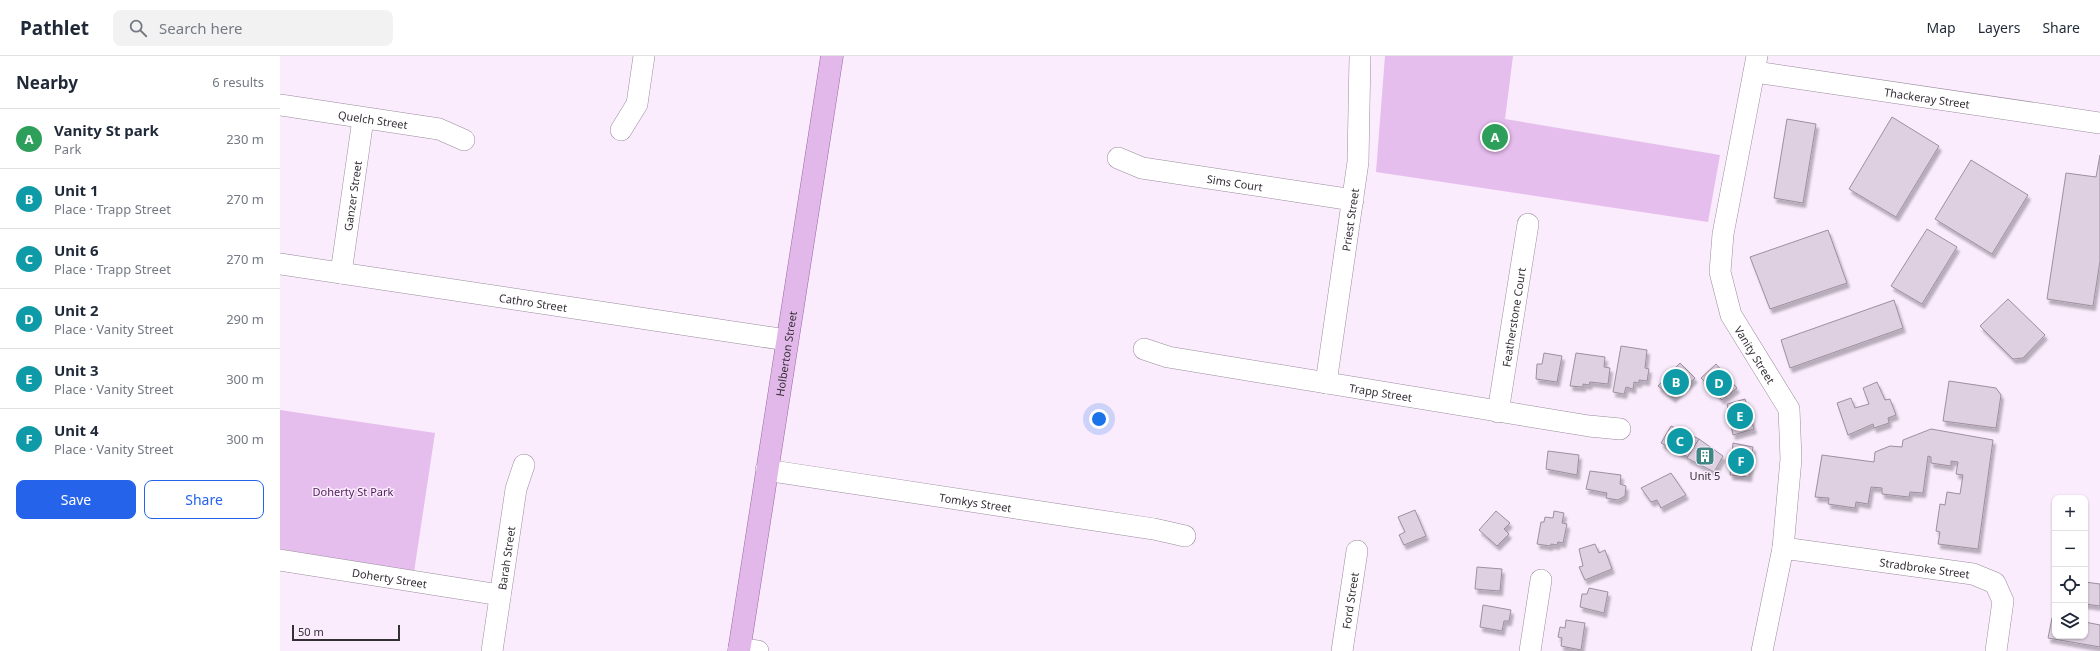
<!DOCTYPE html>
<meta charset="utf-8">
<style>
body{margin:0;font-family:"Noto Sans",sans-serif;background:#f2f2f3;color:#1f2937}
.controls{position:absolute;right:12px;bottom:12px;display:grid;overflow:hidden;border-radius:8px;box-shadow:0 1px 3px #0004}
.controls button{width:36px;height:36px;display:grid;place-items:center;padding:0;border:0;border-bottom:1px solid #e0e1e3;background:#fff;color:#1f2937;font:20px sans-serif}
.scale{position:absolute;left:12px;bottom:10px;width:108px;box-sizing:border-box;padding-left:4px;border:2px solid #342e35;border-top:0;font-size:11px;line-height:14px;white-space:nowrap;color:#342e35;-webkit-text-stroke:3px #faebfd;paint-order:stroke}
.you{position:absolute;left:819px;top:363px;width:14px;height:14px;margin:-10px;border:3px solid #fff;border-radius:50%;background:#1a73e8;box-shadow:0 0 0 6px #1a73e833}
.badge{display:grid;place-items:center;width:26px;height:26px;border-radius:50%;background:#2563eb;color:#fff;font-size:13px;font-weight:700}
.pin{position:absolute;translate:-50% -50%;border:2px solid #fff;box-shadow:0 1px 4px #0006}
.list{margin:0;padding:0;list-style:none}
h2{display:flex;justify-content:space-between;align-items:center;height:52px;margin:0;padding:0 16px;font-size:17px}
h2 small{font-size:13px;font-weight:400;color:#747a83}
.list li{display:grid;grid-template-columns:26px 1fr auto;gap:12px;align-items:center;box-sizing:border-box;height:60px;padding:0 16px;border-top:1px solid #e0e1e3}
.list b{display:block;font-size:15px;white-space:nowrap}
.list p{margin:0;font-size:13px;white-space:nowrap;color:#747a83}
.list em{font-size:13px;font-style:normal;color:#747a83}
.actions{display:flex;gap:8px;padding:12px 16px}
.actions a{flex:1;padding:9px 0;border:1px solid #2563eb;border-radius:8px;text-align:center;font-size:14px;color:#2563eb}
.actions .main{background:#2563eb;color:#fff}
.icon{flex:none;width:22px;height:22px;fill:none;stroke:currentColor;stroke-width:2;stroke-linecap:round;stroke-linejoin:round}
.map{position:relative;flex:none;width:1820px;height:595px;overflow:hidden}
header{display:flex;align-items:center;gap:24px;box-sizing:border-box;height:56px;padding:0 20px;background:#fff;border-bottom:1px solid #e0e1e3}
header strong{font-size:19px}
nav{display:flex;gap:22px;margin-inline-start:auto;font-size:14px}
.search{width:280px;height:36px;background:#f2f2f3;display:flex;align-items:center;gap:10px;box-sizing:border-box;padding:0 14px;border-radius:8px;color:#747a83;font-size:15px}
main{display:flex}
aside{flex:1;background:#fff}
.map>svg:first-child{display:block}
.green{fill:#e6beee}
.building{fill:#decfe1;stroke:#9d8f9f;filter:url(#shadow)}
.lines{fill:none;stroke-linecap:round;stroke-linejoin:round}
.minor-casing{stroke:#9a8c9d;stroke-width:22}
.major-casing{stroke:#9768a0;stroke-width:23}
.minor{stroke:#fff;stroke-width:21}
.major{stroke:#e1b8e9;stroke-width:22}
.labels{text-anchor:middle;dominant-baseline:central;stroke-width:3;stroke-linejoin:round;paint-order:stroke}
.street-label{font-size:11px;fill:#342e35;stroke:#faebfd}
.poi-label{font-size:11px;fill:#342e35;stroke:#faebfd}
.park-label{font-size:11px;fill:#521c5c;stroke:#faebfd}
</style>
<header>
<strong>Pathlet</strong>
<div class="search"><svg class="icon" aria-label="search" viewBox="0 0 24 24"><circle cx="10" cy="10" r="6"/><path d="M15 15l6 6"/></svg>Search here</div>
<nav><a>Map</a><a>Layers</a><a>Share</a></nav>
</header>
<main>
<aside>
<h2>Nearby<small>6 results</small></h2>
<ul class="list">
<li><span class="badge" style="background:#2e9e5b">A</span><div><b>Vanity St park</b><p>Park</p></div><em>230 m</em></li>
<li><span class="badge" style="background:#0f9aa8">B</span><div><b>Unit 1</b><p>Place · Trapp Street</p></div><em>270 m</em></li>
<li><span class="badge" style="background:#0f9aa8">C</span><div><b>Unit 6</b><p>Place · Trapp Street</p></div><em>270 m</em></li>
<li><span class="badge" style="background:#0f9aa8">D</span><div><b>Unit 2</b><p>Place · Vanity Street</p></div><em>290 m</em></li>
<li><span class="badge" style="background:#0f9aa8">E</span><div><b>Unit 3</b><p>Place · Vanity Street</p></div><em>300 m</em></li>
<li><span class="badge" style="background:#0f9aa8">F</span><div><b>Unit 4</b><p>Place · Vanity Street</p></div><em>300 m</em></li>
</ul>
<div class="actions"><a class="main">Save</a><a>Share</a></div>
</aside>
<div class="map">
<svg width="1820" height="595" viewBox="0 0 1820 595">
<defs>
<filter id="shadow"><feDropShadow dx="2.5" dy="4.5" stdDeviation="1" flood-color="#0004"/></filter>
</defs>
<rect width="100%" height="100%" fill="#faebfd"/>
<g class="green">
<polygon points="1105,0 1233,0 1225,63 1440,99 1428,166 1096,116"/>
<polygon points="0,354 155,377 134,516 0,493"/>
</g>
<g class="building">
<polygon points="1612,61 1659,90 1616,161 1569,133"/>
<polygon points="1507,63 1536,68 1523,147 1494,142"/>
<polygon points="1820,99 1820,205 1813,250 1767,243 1786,117 1816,121"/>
<polygon points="1691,104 1748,139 1712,198 1655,163"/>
<polygon points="1647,173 1677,191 1642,248 1611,230"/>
<polygon points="1548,174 1567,227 1490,253 1470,201"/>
<polygon points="1728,243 1765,279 1743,302 1733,303 1700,270"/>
<polygon points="1614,244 1623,272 1510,312 1501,284"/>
<polygon points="1341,290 1367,294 1365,312 1369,313 1367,325 1359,324 1359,327 1354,326 1353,333 1346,331 1344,338 1333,336"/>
<polygon points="1264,297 1282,300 1277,326 1256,323 1257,308 1262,308"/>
<polygon points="1296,297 1325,301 1324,311 1330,312 1328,328 1310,326 1309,329 1303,328 1303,331 1290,330"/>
<polygon points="1400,307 1415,322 1393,342 1378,330"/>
<polygon points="1436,308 1457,332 1442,344 1421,322"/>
<polygon points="1669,325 1716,332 1721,339 1716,372 1663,365"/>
<polygon points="1597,326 1605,344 1610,343 1616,359 1608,362 1609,367 1594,372 1593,368 1568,379 1557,347 1571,342 1575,352 1589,348 1583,332"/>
<polygon points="1465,343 1474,373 1453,379 1447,348"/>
<polygon points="1391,370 1419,383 1408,401 1381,387"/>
<polygon points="1651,373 1713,384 1698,493 1658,488 1660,476 1656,475 1660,448 1665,449 1667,436 1680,438 1683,419 1676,418 1678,406 1671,405 1671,410 1651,407 1651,401 1648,400 1643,437 1630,436 1629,441 1602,438 1602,432 1591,431 1588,448 1576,446 1575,452 1548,448 1549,442 1535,441 1542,399 1594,406 1595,396 1610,390 1622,391 1623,384"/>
<polygon points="1419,383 1443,400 1434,416 1407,402"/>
<polygon points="1453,387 1473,391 1469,421 1450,419"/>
<polygon points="1268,395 1299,399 1297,419 1266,413"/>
<polygon points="1310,415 1341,419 1340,428 1346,430 1345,440 1338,444 1326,442 1327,437 1306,433"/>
<polygon points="1391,417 1406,439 1381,452 1377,444 1371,446 1361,432"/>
<polygon points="1135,454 1146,480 1124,489 1119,479 1125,476 1118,461"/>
<polygon points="1216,455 1230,467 1224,473 1229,478 1217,490 1199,474"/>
<polygon points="1274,455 1284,457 1282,467 1287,468 1283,487 1278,486 1277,489 1271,488 1270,490 1257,488 1261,466 1264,466 1265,461 1273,462"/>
<polygon points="1315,488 1319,497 1325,494 1332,513 1305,524 1299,511 1303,510 1299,493"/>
<polygon points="1197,511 1222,513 1220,535 1195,533"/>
<polygon points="1805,526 1820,528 1820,550 1805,548"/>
<polygon points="1309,532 1328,536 1324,557 1300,551 1302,538 1307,538"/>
<polygon points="1203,549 1231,554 1229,565 1224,565 1222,575 1200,571"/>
<polygon points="1772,562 1775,562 1775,580 1805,580 1805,566 1820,569 1820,591 1768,582"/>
<polygon points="1286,564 1305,567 1301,594 1281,590 1282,582 1278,581 1280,571 1285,572"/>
</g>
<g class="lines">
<defs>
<g id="minor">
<path id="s1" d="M1477,0L1443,178L1440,216L1451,259L1509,353L1511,403L1503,492L1482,595"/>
<path id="s2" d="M1475,16L1820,67"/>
<path id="s3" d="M0,49L159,73L184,84"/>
<polyline points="341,74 357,48 364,0"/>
<path id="s4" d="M838,102L862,112L1073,144"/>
<path id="s5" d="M0,208L507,284"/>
<path id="s6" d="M61,217L83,63"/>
<path id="s7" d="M864,293L888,301L1309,370L1340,373"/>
<path id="s8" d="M1046,327L1078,106L1080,0"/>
<path id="s9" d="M1218,356L1248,168"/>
<path id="s10" d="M486,414L874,473L905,480"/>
<path id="s11" d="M1503,492L1693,518L1715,527L1723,545L1716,595"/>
<path id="s12" d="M0,504L220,539"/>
<polyline points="459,592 478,595"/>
<path id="s13" d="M212,595L236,433L244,409"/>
<path id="s14" d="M1062,595L1077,495"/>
<polyline points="1250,595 1261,524"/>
</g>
<g id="major">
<path id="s15" d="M459,595L552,0"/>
</g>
</defs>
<use href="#minor" class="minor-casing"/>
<use href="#major" class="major-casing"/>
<use href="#minor" class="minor"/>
<use href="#major" class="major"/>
</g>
<defs>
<symbol id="building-square" viewBox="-11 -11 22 22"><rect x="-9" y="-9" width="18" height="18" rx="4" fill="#3e8684" stroke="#faebfd"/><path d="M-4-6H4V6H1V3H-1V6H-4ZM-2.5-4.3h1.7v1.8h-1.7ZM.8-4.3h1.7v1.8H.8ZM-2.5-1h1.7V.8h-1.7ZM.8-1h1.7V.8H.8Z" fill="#fff"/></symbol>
</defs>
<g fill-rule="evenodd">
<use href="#building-square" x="1414" y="389" width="22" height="22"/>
</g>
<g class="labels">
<g class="street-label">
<text stroke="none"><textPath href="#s2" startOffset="174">Thackeray Street</textPath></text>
<text stroke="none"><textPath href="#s3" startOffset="94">Quelch Street</textPath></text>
<text stroke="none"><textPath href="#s4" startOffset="120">Sims Court</textPath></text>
<text stroke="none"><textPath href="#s6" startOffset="78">Ganzer Street</textPath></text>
<text stroke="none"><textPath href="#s8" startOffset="165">Priest Street</textPath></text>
<text stroke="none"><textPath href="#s5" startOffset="256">Cathro Street</textPath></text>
<text stroke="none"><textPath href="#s9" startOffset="96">Featherstone Court</textPath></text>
<text stroke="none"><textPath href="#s15" startOffset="301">Holberton Street</textPath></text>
<text stroke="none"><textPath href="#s1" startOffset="310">Vanity Street</textPath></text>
<text stroke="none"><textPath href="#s7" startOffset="241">Trapp Street</textPath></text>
<text stroke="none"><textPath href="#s10" startOffset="212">Tomkys Street</textPath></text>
<text stroke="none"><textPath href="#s13" startOffset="94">Barah Street</textPath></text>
<text stroke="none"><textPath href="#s11" startOffset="143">Stradbroke Street</textPath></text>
<text stroke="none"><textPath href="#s12" startOffset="111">Doherty Street</textPath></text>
<text stroke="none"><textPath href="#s14" startOffset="51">Ford Street</textPath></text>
</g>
<g class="poi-label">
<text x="1425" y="419">Unit 5</text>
</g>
<g class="park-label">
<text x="73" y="435">Doherty St Park</text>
</g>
</g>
</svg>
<div class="controls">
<button>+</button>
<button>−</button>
<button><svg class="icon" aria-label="locate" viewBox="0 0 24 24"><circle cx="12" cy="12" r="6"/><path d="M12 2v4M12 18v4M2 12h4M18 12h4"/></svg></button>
<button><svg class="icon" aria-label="layers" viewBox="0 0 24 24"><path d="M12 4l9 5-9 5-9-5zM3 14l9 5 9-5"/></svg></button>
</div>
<div class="scale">50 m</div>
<div class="you"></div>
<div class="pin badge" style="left:1215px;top:81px;background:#2e9e5b">A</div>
<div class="pin badge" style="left:1396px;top:326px;background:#0f9aa8">B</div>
<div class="pin badge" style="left:1400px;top:385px;background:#0f9aa8">C</div>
<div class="pin badge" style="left:1439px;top:327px;background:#0f9aa8">D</div>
<div class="pin badge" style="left:1460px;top:360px;background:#0f9aa8">E</div>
<div class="pin badge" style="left:1461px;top:405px;background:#0f9aa8">F</div>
</div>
</main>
